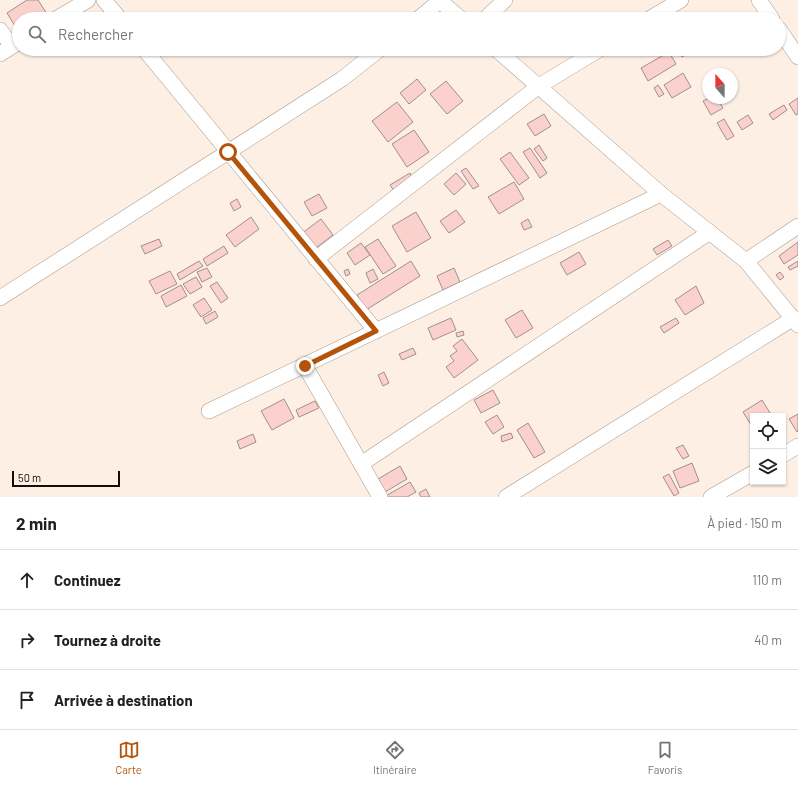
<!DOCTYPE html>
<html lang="fr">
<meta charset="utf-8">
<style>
body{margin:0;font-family:Barlow,sans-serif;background:#f2f2f2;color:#202124}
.controls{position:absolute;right:12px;bottom:12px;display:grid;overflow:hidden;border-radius:0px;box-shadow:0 1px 3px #0004}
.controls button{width:36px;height:36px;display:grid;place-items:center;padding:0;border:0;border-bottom:1px solid #e0e0e0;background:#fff;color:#202124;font:20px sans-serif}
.compass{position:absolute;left:702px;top:68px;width:36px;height:36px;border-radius:50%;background:#fff;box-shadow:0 1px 3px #0004;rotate:339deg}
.scale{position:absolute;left:12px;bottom:10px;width:108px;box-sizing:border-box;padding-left:4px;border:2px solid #110d09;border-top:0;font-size:11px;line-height:14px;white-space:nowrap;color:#110d09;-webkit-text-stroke:3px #fdefe3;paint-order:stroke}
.stop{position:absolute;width:12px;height:12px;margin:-9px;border:3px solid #b45309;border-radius:50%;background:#fff}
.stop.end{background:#b45309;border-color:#fff;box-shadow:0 1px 4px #0008}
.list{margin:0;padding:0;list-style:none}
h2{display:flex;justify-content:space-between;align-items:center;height:52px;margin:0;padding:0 16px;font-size:17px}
h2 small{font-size:13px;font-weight:400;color:#757577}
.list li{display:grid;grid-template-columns:26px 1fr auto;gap:12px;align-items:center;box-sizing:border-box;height:60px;padding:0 16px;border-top:1px solid #e0e0e0}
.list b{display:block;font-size:15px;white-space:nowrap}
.list em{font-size:13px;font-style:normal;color:#757577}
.icon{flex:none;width:22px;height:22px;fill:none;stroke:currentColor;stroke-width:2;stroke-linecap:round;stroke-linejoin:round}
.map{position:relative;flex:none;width:798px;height:497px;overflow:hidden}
.search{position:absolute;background:#fff;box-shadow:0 1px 3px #0004;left:12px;right:12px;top:12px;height:44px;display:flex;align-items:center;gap:10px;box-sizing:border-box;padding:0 14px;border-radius:22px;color:#757577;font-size:15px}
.sheet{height:232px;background:#fff}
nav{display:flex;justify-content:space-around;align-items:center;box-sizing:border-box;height:56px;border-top:1px solid #e0e0e0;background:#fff;font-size:11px;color:#757577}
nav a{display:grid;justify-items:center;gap:2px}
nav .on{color:#b45309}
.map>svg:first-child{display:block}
.building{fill:#fbd1ce;stroke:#a18f8d}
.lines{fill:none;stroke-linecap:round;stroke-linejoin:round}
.minor-casing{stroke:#a79b8f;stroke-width:16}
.minor{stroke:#fff;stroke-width:15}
.route{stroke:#b45309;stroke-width:5}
</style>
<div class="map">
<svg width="798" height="497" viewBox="0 0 798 497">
<rect width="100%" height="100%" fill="#fdefe3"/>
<g class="building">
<polygon points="27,0 38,0 47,14 38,19 19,19 18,31 7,13"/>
<polygon points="521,13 524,19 517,19 516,15"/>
<polygon points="677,49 695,49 682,57"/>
<polygon points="669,52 676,64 648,81 641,68"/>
<polygon points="683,73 691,87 672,98 664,85"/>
<polygon points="417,79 426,90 409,104 400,93"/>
<polygon points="446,81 463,101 447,114 430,94"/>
<polygon points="658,85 664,94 659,97 654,88"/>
<polygon points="709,98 717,98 723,108 711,115 703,101"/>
<polygon points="798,98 798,114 796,115 789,104"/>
<polygon points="397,102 413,122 388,142 372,121"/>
<polygon points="784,105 787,110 773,120 769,114"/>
<polygon points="544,114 551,126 535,136 527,124"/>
<polygon points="748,115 753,123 742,130 737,122"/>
<polygon points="724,119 734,136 727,140 717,123"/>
<polygon points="414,130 429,152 407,167 392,144"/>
<polygon points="539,145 547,158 543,161 534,149"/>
<polygon points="530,148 547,173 540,178 523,152"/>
<polygon points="510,152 529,178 519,185 500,159"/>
<polygon points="466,168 479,186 473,189 461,171"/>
<polygon points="410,173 413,180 394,191 390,185"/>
<polygon points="456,173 466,184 454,195 444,184"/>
<polygon points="514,182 524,199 499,214 488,197"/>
<polygon points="319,194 327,208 312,216 304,202"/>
<polygon points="237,199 241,207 234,211 230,203"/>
<polygon points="456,210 465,222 449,233 440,221"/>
<polygon points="416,212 431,238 407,252 392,226"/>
<polygon points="251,217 259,229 235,247 226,235"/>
<polygon points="321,219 333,235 313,250 301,234"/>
<polygon points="528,219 532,227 524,230 521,223"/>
<polygon points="159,239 162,246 145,254 141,246"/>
<polygon points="378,239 396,266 383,274 365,247"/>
<polygon points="668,240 672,246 657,255 653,249"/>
<polygon points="798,242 798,255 784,264 779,256"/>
<polygon points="361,243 370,255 355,265 347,253"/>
<polygon points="224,246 228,253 207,266 203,259"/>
<polygon points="579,252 586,264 567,275 560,263"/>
<polygon points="199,261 203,266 180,280 177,274"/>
<polygon points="411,261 420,276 366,310 357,295"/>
<polygon points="798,261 798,266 790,270 788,267"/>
<polygon points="207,268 212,277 202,282 197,272"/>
<polygon points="454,268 460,282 443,290 437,276"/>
<polygon points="348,269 350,274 346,276 344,271"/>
<polygon points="373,269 378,279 370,283 366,273"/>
<polygon points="170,271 177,284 156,294 149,281"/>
<polygon points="780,272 784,277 780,280 776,275"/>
<polygon points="196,277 202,287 190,294 183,284"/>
<polygon points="217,282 228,298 221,303 210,286"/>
<polygon points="181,285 187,296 166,307 161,296"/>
<polygon points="696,286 704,303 685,315 675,300"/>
<polygon points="204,298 212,310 201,317 193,305"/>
<polygon points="522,310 533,328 516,338 505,320"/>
<polygon points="215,311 218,317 206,324 203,318"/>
<polygon points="451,318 456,330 433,340 428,328"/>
<polygon points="676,318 679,323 664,333 660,327"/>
<polygon points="463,331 464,335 457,337 456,333"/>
<polygon points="462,339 478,360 454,378 446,367 454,361 450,356 457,351 453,346"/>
<polygon points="413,348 416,354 402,360 399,354"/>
<polygon points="384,372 389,383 383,386 378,375"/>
<polygon points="493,390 500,403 481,413 474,400"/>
<polygon points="284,399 294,418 272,430 261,411"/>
<polygon points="762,400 772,416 753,416 753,428 743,412"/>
<polygon points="315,401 319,408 299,417 296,410"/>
<polygon points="798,414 798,431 797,432 789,419"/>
<polygon points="497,415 504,427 493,434 485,422"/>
<polygon points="528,423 545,452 534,458 517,430"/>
<polygon points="511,433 513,438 502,442 501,436"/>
<polygon points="253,434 256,442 240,449 237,441"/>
<polygon points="683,445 689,456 683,459 676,448"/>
<polygon points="692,463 699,481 680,488 673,471"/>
<polygon points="400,466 407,479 385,492 378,479"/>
<polygon points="669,474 679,493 674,496 663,477"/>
<polygon points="410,482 416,492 407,497 384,497"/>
<polygon points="426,489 430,497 421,497 419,493"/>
</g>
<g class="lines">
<defs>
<g id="minor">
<polyline points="104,0 120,19"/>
<polyline points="439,0 461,19"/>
<polyline points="759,0 772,19"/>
<polyline points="56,19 88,0"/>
<polyline points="418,19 440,1"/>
<polyline points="485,19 505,0"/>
<polyline points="649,19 681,0"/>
<polyline points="779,29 798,57"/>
<polyline points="0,30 12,46"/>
<polyline points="144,49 376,331"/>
<polyline points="496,49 661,194 746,261 798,325"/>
<polyline points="0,54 19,42"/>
<polyline points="316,259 539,86 600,49"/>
<polyline points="746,261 798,226"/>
<polyline points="0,298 342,79 380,49"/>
<polyline points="305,366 380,497"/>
<polyline points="209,411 661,194"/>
<polyline points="783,455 798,446"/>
<polyline points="361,464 710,232"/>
<polyline points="506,497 794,318"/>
<polyline points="711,497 753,473"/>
</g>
</defs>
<use href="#minor" class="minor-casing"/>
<use href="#minor" class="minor"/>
</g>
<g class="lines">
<polyline class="route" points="228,152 376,331 305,366"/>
</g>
</svg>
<div class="controls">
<button><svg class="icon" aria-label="locate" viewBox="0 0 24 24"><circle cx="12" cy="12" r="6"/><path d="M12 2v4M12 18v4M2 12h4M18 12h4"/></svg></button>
<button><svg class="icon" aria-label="layers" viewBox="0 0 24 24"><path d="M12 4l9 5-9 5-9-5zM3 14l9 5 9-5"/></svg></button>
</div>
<svg class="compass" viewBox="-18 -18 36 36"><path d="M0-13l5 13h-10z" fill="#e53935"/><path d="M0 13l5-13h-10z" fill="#757577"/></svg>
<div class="scale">50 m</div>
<div class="stop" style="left:228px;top:152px"></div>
<div class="stop end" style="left:305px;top:366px"></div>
<div class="search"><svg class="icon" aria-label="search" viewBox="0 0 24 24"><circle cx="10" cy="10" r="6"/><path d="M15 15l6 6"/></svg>Rechercher</div>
</div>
<section class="sheet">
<h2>2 min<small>À pied · 150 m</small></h2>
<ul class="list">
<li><svg class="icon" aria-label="ahead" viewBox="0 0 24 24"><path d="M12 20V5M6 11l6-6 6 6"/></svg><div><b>Continuez</b></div><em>110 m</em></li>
<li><svg class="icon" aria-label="right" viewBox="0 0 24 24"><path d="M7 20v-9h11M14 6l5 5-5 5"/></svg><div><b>Tournez à droite</b></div><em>40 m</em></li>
<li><svg class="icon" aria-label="arrive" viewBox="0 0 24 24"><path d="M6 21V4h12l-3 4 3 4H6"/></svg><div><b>Arrivée à destination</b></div></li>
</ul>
</section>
<nav>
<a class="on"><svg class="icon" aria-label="map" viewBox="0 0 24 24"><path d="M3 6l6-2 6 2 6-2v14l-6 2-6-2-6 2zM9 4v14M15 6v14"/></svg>Carte</a>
<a><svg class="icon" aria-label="directions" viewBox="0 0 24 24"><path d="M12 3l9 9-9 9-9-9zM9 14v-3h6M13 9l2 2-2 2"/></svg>Itinéraire</a>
<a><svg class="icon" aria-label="saved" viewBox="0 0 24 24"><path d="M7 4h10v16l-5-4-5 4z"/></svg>Favoris</a>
</nav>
